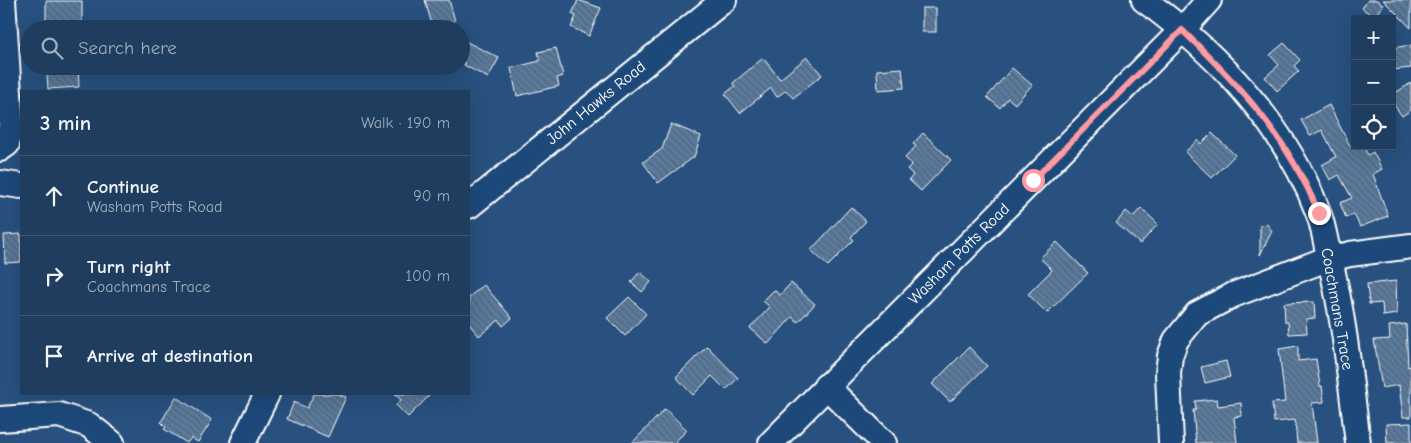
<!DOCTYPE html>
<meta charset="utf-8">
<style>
body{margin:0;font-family:"Comic Neue",sans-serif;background:#264465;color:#f1f3f6}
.controls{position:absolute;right:15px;top:15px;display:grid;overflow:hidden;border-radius:0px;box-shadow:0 5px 20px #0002}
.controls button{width:45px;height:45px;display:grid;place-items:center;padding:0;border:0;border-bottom:1px solid #3c5674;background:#1e3d5f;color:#f1f3f6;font:25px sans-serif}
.stop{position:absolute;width:15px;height:15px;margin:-11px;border:4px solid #ff9aa2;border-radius:50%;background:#fff}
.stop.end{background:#ff9aa2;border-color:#fff;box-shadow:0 1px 5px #0008}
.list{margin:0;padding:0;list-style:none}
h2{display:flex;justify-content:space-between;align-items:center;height:65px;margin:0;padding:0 20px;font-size:21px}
h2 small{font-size:16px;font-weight:400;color:#a1aebd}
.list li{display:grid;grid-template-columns:32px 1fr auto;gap:15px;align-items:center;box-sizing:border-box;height:80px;padding:0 20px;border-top:1px solid #3c5674}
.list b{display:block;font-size:19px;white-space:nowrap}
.list p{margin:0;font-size:16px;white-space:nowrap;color:#a1aebd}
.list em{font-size:16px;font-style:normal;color:#a1aebd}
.icon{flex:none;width:28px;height:28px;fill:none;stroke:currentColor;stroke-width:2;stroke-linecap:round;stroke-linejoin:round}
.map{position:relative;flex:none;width:1411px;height:443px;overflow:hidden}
.search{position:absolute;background:#1e3d5f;box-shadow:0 5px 20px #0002;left:20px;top:20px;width:450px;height:55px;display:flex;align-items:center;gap:12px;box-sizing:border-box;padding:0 18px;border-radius:28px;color:#a1aebd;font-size:19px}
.panel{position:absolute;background:#1e3d5f;box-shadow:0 5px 20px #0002;left:20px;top:90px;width:450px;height:305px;border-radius:0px}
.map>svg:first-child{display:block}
.building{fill:url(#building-back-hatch);stroke:#fff}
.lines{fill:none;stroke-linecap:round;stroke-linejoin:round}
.minor-casing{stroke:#fff;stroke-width:28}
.minor{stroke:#1f4a7a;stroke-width:24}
.route{stroke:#ff9aa2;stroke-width:6}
.labels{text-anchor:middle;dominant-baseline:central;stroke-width:4;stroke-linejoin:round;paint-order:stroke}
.street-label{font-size:16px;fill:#fff;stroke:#1f4a7a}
</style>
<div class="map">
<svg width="1411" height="443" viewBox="0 0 1411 443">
<defs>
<pattern id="building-back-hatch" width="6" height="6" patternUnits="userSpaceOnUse" patternTransform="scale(1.25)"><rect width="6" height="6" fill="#5a7a9d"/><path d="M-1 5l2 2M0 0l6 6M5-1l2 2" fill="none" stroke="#536374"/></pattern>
</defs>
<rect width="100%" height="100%" fill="#28517f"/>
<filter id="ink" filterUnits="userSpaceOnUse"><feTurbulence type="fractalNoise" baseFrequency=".02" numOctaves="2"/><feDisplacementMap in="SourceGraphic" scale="10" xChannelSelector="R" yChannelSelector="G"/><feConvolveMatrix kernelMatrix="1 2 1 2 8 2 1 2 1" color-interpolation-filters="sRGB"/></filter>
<g filter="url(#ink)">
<g class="building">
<polygon points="425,0 449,0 455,21 433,28"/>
<polygon points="578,0 601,8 589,36 571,27 576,16 572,14"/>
<polygon points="1368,0 1377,0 1383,5 1374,17 1362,8"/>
<polygon points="1383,0 1411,0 1411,28"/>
<rect x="46" y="1" width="36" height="28"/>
<rect x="922" y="8" width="14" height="24"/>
<polygon points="461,39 499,58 488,78 464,65 465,63 461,61"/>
<polygon points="1284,43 1300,60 1294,66 1299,71 1277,91 1265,77 1279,65 1270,55"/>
<polygon points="1411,45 1411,68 1392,70 1392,48"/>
<polygon points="556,48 563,76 557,78 559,86 517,96 511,68 540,61 538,52"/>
<polygon points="807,57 822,75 793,98 786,90 777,97 771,88 740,113 725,94 735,86 733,83 763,58 780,79"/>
<polygon points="51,66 78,66 79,87 48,89 47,75 51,74"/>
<polygon points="902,68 904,88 878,90 877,70"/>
<polygon points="1012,68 1032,85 1015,104 1008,98 1000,108 987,97"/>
<polygon points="1411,83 1411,110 1402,116 1392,102 1392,95"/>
<polygon points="1329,105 1350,146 1363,146 1368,155 1373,152 1382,169 1373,174 1388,216 1360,227 1354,214 1346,218 1340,203 1352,198 1339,175 1330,180 1322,165 1336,157 1322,130 1310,136 1301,120"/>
<polygon points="671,124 701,136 694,157 658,183 643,162 662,149"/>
<polygon points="923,133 951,160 921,191 909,180 913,175 907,169 912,164 905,158 916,146 913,144"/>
<polygon points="1212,133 1235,155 1212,178 1185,152 1198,140 1201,144"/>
<polygon points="851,207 866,221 851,237 854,240 828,266 811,250"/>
<polygon points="1141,208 1158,224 1140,244 1116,223 1126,211 1133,217"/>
<polygon points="1267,224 1272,231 1260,255 1260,225"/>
<polygon points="21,234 21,262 5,263 4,235"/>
<polygon points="1057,242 1088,273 1047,313 1028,294 1052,270 1040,258"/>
<polygon points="640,272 651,282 642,292 631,282"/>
<polygon points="1396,281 1397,314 1383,316 1382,303 1369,304 1367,284"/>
<polygon points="791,283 815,304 798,322 792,317 768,344 750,328 770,307 763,301 774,290 780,295"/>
<polygon points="484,285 512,318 503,326 499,320 479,336 469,324 469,297"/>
<polygon points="629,297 646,314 625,336 607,318"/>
<polygon points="1314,302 1315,318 1306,319 1307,333 1289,334 1288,322 1285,322 1284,303"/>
<polygon points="1406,324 1408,367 1411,366 1411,417 1403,417 1399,385 1382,388 1374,340 1390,339 1389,326"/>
<polygon points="707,346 738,378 726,390 712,376 693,395 676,377"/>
<polygon points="1298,346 1298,361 1316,359 1320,386 1322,386 1324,402 1312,403 1317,443 1297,443 1295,420 1274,422 1272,403 1285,402 1279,349"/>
<polygon points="969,347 987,366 950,402 932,384"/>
<polygon points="1226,361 1230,377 1205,383 1201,367"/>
<polygon points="314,394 338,394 346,397 328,437 287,419 294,402 307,408"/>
<polygon points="395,394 431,394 408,417 396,405 401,400"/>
<polygon points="176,397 212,420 198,442 191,438 187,443 164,429 166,427 161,422"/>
<polygon points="1217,399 1218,406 1241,403 1242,416 1234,417 1237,443 1196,443 1193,410 1196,410 1195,401"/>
<polygon points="665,409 687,430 674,443 632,443"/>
<polygon points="1411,423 1411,443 1387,443 1386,424"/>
</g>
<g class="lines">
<defs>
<g id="minor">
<path d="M1144,0C1217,53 1286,126 1318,212C1323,224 1325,239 1328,252C1344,314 1350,379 1358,443"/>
<polyline points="0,149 7,144 11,125 3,0"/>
<polyline points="0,183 21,186"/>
<polyline points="469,206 724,0"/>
<polyline points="826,386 884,443"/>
<polyline points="0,419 59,415 89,425 112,443"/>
<polyline points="243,443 267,394"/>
<polyline points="771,443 1182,30 1209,0"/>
<polyline points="1171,443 1168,373 1170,356 1176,340 1197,314 1233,295 1319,262 1350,254 1411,246"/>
</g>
</defs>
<use href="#minor" class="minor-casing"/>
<use href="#minor" class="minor"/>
</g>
</g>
<g class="lines" filter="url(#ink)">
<path class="route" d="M1033,180L1182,30C1242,88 1286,135 1319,213"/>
</g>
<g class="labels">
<g class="street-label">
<text transform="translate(596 103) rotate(-39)">John Hawks Road</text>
<text transform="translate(959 254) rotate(-45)">Washam Potts Road</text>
<text transform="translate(1337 309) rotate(80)">Coachmans Trace</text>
</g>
</g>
</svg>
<div class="controls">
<button>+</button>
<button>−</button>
<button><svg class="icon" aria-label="locate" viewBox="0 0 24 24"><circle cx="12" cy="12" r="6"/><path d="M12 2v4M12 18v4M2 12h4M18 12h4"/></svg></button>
</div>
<div class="stop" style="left:1033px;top:180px"></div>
<div class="stop end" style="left:1319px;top:213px"></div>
<div class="search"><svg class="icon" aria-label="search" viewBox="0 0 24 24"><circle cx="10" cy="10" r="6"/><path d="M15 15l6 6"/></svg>Search here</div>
<section class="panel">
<h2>3 min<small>Walk · 190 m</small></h2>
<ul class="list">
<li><svg class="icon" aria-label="ahead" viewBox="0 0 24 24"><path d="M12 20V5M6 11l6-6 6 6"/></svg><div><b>Continue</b><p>Washam Potts Road</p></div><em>90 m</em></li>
<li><svg class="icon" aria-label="right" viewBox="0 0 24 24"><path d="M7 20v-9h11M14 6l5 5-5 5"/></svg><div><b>Turn right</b><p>Coachmans Trace</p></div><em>100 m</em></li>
<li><svg class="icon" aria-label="arrive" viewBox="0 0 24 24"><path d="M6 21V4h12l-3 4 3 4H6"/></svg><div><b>Arrive at destination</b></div></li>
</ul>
</section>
</div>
